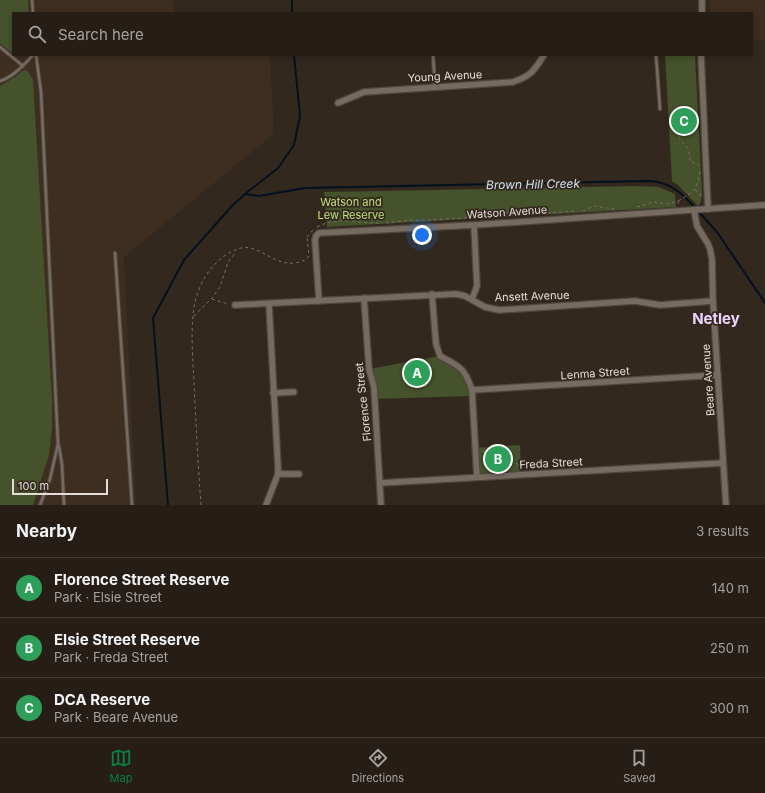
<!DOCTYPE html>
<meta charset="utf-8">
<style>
body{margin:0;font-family:Inter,sans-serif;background:#322b23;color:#f1f3f6}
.scale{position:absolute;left:12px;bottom:10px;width:96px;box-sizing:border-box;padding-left:4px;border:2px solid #e4ddd7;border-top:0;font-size:11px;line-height:14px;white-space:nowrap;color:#e4ddd7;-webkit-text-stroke:3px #32281e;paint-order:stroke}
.you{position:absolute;left:422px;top:235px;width:14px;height:14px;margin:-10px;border:3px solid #fff;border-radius:50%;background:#1a73e8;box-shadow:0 0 0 6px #1a73e833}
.badge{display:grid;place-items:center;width:26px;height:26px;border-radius:50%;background:#0b8043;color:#fff;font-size:13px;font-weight:700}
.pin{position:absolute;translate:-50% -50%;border:2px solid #fff;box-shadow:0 1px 4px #0006}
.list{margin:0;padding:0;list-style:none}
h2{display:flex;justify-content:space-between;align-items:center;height:52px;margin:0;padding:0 16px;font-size:17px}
h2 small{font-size:13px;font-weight:400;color:#a4a2a1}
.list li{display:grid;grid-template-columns:26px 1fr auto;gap:12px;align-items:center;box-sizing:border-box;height:60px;padding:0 16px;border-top:1px solid #423c35}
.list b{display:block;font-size:15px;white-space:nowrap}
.list p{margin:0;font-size:13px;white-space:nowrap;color:#a4a2a1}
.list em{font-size:13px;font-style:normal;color:#a4a2a1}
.icon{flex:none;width:22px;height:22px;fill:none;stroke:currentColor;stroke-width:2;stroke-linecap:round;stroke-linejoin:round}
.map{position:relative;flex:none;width:765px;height:505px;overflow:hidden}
.search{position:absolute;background:#261e16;box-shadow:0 2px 6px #0003;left:12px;right:12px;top:12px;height:44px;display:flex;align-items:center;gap:10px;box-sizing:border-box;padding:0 14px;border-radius:0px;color:#a4a2a1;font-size:15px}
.sheet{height:232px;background:#261e16}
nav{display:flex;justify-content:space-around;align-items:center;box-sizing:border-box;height:56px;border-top:1px solid #423c35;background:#261e16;font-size:11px;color:#a4a2a1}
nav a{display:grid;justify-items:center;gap:2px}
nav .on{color:#0b8043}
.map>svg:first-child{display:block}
.built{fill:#3d2e1f}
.green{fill:#45522b}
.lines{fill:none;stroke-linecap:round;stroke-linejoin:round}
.stream{stroke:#021020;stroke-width:2}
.lane-casing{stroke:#4f463e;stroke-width:4.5}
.street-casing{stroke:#4f463e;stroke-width:8}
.path{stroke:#797068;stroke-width:1;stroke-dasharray:3 3;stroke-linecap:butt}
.lane{stroke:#766b5f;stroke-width:2.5}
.street{stroke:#766b5f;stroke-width:5.5}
.labels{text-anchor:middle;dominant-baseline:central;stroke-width:3.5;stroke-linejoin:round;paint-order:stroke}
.street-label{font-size:11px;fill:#e4ddd7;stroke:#32281e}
.park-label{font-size:11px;fill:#c1e07f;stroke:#32281e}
.water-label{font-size:12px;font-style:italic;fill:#d1e0ef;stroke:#32281e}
.district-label{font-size:15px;font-weight:bold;fill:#ebd3fc;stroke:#32281e}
</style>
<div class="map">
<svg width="765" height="505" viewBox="0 0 765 505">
<rect width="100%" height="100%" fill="#32281e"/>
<g class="built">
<polygon points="0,0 173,0 174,13 13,13 13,55 270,55 274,134 124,257 136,505 0,505"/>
<polygon points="709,0 765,0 765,40 752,41 752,13 710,13"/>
</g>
<g class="green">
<polygon points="0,0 28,0 29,13 13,13 13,54 0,43"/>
<polygon points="665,55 695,55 702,191 701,202 698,206 679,186 672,181"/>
<polygon points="27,70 33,80 52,399 52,429 49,455 33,505 0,505 0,86 15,77 22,71"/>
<polygon points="636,186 659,187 675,194 676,207 327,227 324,192"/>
<polygon points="440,356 459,366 473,396 374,399 369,369"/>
<polygon points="520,445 521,475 477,477 475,448"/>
</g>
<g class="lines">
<g class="stream">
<polyline points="292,0 292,13"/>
<path d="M245,194L259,196L305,188L649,181C670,182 682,193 695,208"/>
<polyline points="698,211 717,232 765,303"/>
<polyline points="168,505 153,318 184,260 231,207 245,194 278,168 294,145 300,116 294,55"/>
</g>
<defs>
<g id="lane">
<polyline points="32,0 33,13"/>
<polyline points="0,47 23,66"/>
<polyline points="36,55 41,92 58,444 50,479 40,505"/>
<polyline points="433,55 435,86"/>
<polyline points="656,55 660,109"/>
<path d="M0,81C13,77 24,65 33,55"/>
<polyline points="115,253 132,505"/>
<polyline points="59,446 62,465 64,505"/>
</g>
<g id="street">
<polyline points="702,13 702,0"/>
<polyline points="701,55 708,209"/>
<path d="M338,103L364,92L513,82C531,76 534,71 544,55"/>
<polyline points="694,210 697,226 708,244 710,249 712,259 713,301 726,505"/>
<path d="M432,294L436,344L440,356C459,366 465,368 472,390L477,477"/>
<polyline points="364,298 369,369 374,387 381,505"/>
<polyline points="472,299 477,286 474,225"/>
<polyline points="319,301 315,240 316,236 319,233 474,225 765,205"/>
<polyline points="235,305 456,294 465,296 485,307 499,310 635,301 660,305 713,301"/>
<polyline points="472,390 718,375"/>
<polyline points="273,393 294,392"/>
<polyline points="278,474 299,474"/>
<polyline points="380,483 723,463"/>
<polyline points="266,505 278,474 278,467 269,304"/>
</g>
</defs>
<use href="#lane" class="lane-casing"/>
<use href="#street" class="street-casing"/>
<g class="path">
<path d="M697,112C683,114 672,124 680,139C681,142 684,143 686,146C689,149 690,156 690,161L699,165"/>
<polyline points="695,190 700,195 702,195"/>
<path d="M678,201C694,192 698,188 700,170"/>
<polyline points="637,207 653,202 668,204 678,201 679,206"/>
<polyline points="583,211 594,206 614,209"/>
<polyline points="386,223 411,220 430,220 480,217 516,211 549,213 576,211"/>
<path d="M317,227C340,215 357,224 381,223"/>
<polyline points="307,237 313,230"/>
<polyline points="212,299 228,304"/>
<polyline points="194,316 213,297 217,291 220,287 228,262 236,252"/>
<polyline points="482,451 520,465 522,468"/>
<path d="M201,505C198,464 196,424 194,383C193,359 189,318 197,295C203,275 219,254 241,248C259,244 274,266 295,263C301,262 305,261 309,256L307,237"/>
</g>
<use href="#lane" class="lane"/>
<use href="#street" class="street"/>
</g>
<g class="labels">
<g class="street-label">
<text transform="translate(445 76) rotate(-3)">Young Avenue</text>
<text transform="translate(507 212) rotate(-4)">Watson Avenue</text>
<text transform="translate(532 296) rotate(-2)">Ansett Avenue</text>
<text transform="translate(595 373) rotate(-4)">Lenma Street</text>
<text transform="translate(708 380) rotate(-94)">Beare Avenue</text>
<text transform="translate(363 402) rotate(-96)">Florence Street</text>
<text transform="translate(551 463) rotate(-3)">Freda Street</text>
</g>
<g class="park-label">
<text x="351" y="202">Watson and<tspan x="351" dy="13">Lew Reserve</tspan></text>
</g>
<g class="water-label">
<text transform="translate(533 184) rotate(-1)">Brown Hill Creek</text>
</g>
<g class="district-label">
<text x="716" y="318">Netley</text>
</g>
</g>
</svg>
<div class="scale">100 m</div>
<div class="you"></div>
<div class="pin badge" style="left:417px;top:373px;background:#2e9e5b">A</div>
<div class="pin badge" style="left:498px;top:459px;background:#2e9e5b">B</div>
<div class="pin badge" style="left:684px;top:121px;background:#2e9e5b">C</div>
<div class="search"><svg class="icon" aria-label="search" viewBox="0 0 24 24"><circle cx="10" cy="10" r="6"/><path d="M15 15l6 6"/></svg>Search here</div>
</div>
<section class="sheet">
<h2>Nearby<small>3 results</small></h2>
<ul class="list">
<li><span class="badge" style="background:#2e9e5b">A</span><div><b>Florence Street Reserve</b><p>Park · Elsie Street</p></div><em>140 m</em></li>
<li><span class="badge" style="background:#2e9e5b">B</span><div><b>Elsie Street Reserve</b><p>Park · Freda Street</p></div><em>250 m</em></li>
<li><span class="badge" style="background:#2e9e5b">C</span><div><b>DCA Reserve</b><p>Park · Beare Avenue</p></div><em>300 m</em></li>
</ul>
</section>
<nav>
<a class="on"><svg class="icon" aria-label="map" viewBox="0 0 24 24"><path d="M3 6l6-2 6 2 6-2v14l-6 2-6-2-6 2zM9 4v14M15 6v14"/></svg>Map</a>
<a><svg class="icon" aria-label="directions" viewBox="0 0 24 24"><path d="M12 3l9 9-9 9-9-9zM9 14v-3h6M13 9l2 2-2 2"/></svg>Directions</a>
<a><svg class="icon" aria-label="saved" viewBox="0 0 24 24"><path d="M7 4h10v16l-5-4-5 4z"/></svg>Saved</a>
</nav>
